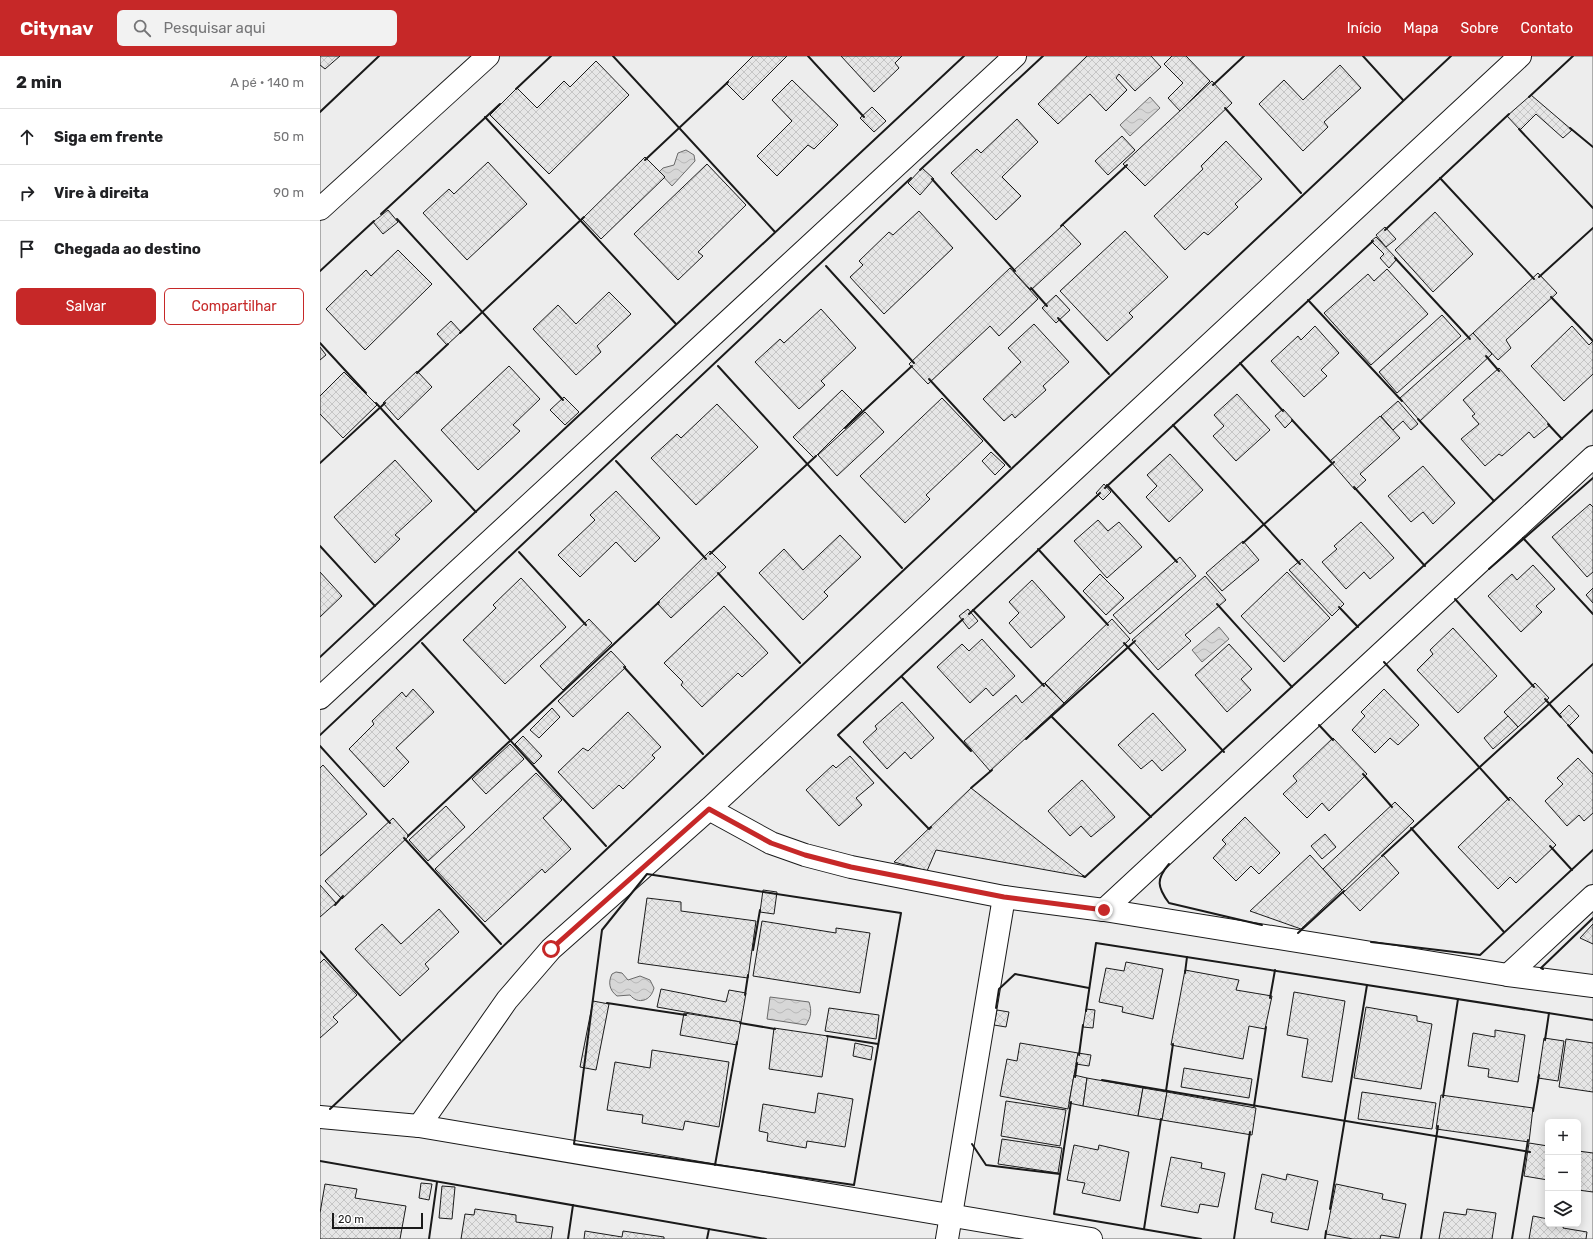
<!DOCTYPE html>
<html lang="pt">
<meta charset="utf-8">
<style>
body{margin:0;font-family:Rubik,sans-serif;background:#f2f2f2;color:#202124}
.controls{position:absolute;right:12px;bottom:12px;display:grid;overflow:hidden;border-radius:6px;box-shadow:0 2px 10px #0003}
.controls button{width:36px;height:36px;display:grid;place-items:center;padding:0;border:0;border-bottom:1px solid #e0e0e0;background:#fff;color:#202124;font:20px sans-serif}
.scale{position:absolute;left:12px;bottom:10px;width:91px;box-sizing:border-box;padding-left:4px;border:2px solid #1a1a1a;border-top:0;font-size:11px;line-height:14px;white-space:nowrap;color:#1a1a1a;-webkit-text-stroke:3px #fff;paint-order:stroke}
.stop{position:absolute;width:12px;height:12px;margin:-9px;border:3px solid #c62828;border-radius:50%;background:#fff}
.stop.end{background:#c62828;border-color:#fff;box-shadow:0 1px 4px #0008}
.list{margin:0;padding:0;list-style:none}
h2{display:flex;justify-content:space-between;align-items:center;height:52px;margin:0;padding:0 16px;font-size:17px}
h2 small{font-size:13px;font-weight:400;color:#757577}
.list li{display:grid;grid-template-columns:26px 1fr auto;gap:12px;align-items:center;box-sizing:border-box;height:56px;padding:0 16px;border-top:1px solid #e0e0e0}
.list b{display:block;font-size:15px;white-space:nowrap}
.list em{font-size:13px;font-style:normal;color:#757577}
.actions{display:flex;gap:8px;padding:12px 16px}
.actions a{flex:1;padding:9px 0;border:1px solid #c62828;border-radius:6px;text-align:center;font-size:14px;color:#c62828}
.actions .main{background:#c62828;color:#fff}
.icon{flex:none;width:22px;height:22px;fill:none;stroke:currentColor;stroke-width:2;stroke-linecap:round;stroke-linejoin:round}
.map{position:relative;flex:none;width:1273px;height:1183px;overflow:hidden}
header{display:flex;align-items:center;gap:24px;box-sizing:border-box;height:56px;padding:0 20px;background:#c62828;color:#fff}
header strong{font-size:19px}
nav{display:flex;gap:22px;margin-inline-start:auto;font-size:14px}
.search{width:280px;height:36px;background:#f2f2f2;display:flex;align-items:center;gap:10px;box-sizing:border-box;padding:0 14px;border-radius:6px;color:#757577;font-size:15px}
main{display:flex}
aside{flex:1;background:#fff}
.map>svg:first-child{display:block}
.built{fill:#ededed;stroke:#6a6a6a;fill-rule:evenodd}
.water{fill:url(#water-waves);stroke:#6a6a6a}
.building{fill:url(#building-cross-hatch);stroke:#1a1a1a}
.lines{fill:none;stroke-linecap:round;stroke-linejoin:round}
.minor-casing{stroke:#1a1a1a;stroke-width:24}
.minor{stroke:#fff;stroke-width:22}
.wall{stroke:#1a1a1a;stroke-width:2}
.route{stroke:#c62828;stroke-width:5}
</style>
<header>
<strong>Citynav</strong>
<div class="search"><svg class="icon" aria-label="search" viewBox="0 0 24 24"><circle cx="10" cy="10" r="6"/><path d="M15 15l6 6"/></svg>Pesquisar aqui</div>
<nav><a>Início</a><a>Mapa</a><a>Sobre</a><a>Contato</a></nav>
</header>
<main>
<aside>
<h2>2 min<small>A pé · 140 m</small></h2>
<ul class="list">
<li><svg class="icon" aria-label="ahead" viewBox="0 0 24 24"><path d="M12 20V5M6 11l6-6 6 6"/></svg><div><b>Siga em frente</b></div><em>50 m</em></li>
<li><svg class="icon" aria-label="right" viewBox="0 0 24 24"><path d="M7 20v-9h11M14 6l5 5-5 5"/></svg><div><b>Vire à direita</b></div><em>90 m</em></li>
<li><svg class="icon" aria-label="arrive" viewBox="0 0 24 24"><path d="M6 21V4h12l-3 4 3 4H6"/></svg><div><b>Chegada ao destino</b></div></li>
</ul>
<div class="actions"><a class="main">Salvar</a><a>Compartilhar</a></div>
</aside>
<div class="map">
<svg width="1273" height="1183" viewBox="0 0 1273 1183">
<defs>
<pattern id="water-waves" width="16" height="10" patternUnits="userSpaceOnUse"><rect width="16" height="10" fill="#d7d7d7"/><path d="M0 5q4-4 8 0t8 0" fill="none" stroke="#b8b8b8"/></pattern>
<pattern id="building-cross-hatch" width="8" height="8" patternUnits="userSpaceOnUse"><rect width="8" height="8" fill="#e6e6e6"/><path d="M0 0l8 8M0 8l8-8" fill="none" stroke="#c5c5c5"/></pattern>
</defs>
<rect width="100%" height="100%" fill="#fff"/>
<path class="built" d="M0,0H1273V1183H0ZM1228,1066H1258V1168H1228Z"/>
<g class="water">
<polygon points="830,41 840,52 810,80 800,69"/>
<polygon points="366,94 374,99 375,105 352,130 339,116 343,112 354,109 358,97"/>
<polygon points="899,571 909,583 882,606 872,594"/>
<path d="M296,916L302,917L308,924L320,920L330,924L334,932C331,945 318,949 310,939L297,940C289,934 288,926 292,918Z"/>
<path d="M450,941L489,946C492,955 491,961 486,969L447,963Z"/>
</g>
<g class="building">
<polygon points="0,0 20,0 5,13 0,9"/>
<polygon points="433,0 467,0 423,44 406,27"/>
<polygon points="521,0 582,0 575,7 579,12 554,36"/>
<polygon points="767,0 831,0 841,11 815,35 799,18 796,22 807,34 786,55 770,38 738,68 718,48"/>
<polygon points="852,0 866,0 890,25 860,55 848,42 863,27 844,8"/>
<polygon points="276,5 309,39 229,118 170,59 197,32 217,52 244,25 250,31"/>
<polygon points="1020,9 1041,32 1004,66 1008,71 983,95 939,48 964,24 983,44"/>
<polygon points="472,24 518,69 494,93 488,89 457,120 437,100 472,65 452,44"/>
<polygon points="892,25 912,47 825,130 803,108"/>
<polygon points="1211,39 1252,74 1243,82 1216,58 1200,74 1187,60"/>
<polygon points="552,51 566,65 554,76 540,62"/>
<polygon points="697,63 718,86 682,121 701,140 676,164 631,117 657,93 661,97"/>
<polygon points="802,80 815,94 788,119 775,105"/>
<polygon points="906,85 942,123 915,148 918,151 888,179 884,176 865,194 834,160 883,113 881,110"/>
<polygon points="325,101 345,121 281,183 262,163"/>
<polygon points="168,106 207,148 147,204 103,157 129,133 134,138"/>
<polygon points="387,108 426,149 378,196 383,200 358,224 314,178"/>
<polygon points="602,112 614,123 600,139 588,127"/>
<polygon points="68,154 78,166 63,178 53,166"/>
<polygon points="599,155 633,192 564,258 530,221 543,209 539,205 569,176 573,179"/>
<polygon points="1115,156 1153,198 1113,236 1075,194"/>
<polygon points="743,169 761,188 711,234 693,215"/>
<polygon points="1065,171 1076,183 1066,191 1056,179"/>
<polygon points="805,175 848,221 809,257 813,261 787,285 740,235"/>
<polygon points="1056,181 1077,203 1069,212 1060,202 1064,198 1051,185"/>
<polygon points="78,194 112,228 45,294 6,253 46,214 51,220"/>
<polygon points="690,212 718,243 679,280 670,270 608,328 589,308"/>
<polygon points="1067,213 1108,258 1051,309 1004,257 1048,218 1054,225"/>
<polygon points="1218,217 1237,237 1186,284 1191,292 1178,304 1153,277"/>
<polygon points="289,236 311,258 277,290 281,296 256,319 213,273 238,249 256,268"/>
<polygon points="736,239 750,254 736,267 722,252"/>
<polygon points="501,253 536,292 501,325 505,329 479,353 435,306 460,283 464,287"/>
<polygon points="1122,259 1141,280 1077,337 1059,316"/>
<polygon points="131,265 141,276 127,289 117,278"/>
<polygon points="714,268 749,306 723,330 726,334 695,362 692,358 684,365 663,343 701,306 688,292"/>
<polygon points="995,270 1019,297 1001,314 1007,320 984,341 951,305 978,280 981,284"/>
<polygon points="1252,270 1269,289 1273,285 1273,318 1244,345 1211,310"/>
<polygon points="1153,277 1172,298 1100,365 1080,342"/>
<polygon points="0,291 6,299 0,304"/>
<polygon points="189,310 220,343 193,369 200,375 158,414 121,374"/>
<polygon points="1179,312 1230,369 1214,382 1209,376 1182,400 1179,398 1165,410 1141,383 1159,368 1152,360 1155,358 1143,344"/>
<polygon points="97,315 112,331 78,364 63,347"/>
<polygon points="24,316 57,349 23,382 0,358 0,340"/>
<polygon points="522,334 542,354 494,402 473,381"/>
<polygon points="917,338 950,374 916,405 893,380 904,370 894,359"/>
<polygon points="244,341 259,356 245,369 230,354"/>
<polygon points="622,342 663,385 606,439 610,443 585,467 540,420"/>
<polygon points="1078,345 1098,368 1091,374 1083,365 1073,374 1061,360"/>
<polygon points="397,348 438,391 376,449 331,402 357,378 361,382"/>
<polygon points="963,353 973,364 965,372 955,360"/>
<polygon points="545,356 564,376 517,420 498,399"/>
<polygon points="1060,360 1080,382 1040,418 1046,424 1035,434 1010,405"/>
<polygon points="671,396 685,409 675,419 662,405"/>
<polygon points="850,398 883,434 849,466 826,441 837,430 827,419"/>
<polygon points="75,404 112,445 75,479 80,483 55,507 14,461"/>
<polygon points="1103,410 1135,447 1113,468 1103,456 1091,466 1068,440"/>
<polygon points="784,428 791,436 783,444 776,437"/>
<polygon points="296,435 340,482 315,506 296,486 260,521 238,499 275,464 270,459"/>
<polygon points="1270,448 1273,451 1273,516 1267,521 1232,481"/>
<polygon points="778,464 788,475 799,466 822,491 787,522 754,485"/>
<polygon points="1041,466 1074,502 1050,523 1044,516 1026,533 1002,506 1017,493 1014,490"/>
<polygon points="520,479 541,501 504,536 508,540 483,564 439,517 464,493 483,514"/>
<polygon points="923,485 939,504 902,535 886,517"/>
<polygon points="390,495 406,511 351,562 337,547"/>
<polygon points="860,501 876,520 810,578 793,559"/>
<polygon points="982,503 1024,548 1012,560 969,514"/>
<polygon points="1213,509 1235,533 1216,550 1222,556 1201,576 1168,540 1192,518 1197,524"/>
<polygon points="0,516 22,540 0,561"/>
<polygon points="967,516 1010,562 964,606 921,560"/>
<polygon points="780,518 804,542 786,559 763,535"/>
<polygon points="885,520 906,544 865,579 871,585 838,614 812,584"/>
<polygon points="201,522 246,571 185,628 143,584 176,552 173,549"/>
<polygon points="712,524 745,561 711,592 689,567 699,557 689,546"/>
<polygon points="1273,532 1273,547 1266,539"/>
<polygon points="404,550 448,597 422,621 418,617 382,651 361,629 363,626 344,607"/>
<polygon points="648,553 658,565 649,573 639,560"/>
<polygon points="269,563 292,587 243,634 220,610"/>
<polygon points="792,563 810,583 744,647 725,627"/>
<polygon points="1133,572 1177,620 1138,657 1097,614 1113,598 1110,594"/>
<polygon points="662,583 695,620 673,640 666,632 650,647 617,611 642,588 649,595"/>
<polygon points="909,588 932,613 921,623 931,634 907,656 875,619"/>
<polygon points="291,595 306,611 253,661 238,645"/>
<polygon points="724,627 744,647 670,715 644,685 696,639 702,647"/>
<polygon points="1215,627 1229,642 1198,671 1184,656"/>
<polygon points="93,633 114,656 76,692 89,706 64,731 29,693 54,668 52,665 82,636 86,641"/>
<polygon points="1064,633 1099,669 1078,689 1070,682 1055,697 1032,674 1045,660 1041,656"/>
<polygon points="582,646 614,682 591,703 585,696 567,713 543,686 557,673 555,670"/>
<polygon points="1249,649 1259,660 1249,670 1239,659"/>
<polygon points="232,652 240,661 219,682 210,674"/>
<polygon points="308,656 341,691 332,699 335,702 303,733 299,729 273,753 238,716 263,692 268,695"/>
<polygon points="833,657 866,694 842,715 832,704 821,713 798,689"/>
<polygon points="1188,660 1198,671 1173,693 1164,682"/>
<polygon points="203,680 222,700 214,708 195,688"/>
<polygon points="1013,682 1047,718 1009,755 1002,747 987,762 963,738 977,725 973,720"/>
<polygon points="190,688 204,703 166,738 152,723"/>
<polygon points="530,700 554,727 536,742 542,749 519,770 486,734 513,709 516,712"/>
<polygon points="1258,702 1273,718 1273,757 1264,765 1259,759 1247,770 1225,745 1243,728 1237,722"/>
<polygon points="3,709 47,758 0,800 0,712"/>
<polygon points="216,717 242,744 223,762 251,793 225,817 222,813 165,866 115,813"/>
<polygon points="762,724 795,761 771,781 761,770 750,780 728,755"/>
<polygon points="651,732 765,821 616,794 607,815 574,806"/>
<polygon points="1190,741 1236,789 1196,827 1190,821 1178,833 1138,791"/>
<polygon points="1075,746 1094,765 1022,834 1003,813"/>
<polygon points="126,750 145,771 108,805 89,784"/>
<polygon points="925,761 960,797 939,818 931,810 916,825 893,802 906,788 902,784"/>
<polygon points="73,762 89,780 22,843 5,825"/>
<polygon points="1005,778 1016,791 1002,803 991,790"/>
<polygon points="990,799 1022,834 981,873 930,855"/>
<polygon points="1063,799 1079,817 1040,855 1023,837"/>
<polygon points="0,829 16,847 0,861"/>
<polygon points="443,834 457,836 454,858 440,856"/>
<polygon points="327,842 361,846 361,855 436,865 428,922 318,907"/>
<polygon points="119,853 139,876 105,908 109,913 80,940 35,893 62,868 81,888"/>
<polygon points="442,865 516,877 516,872 550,877 540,937 433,920"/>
<polygon points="1273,868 1273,888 1260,882"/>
<polygon points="4,903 37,939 13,961 18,966 0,982 0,907"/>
<polygon points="806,906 843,913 833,963 802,956 803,951 779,946 786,912 804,915"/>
<polygon points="865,914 919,924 916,934 952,940 945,973 929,970 923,1003 851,989"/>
<polygon points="341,933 406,946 409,934 426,937 421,966 337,951"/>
<polygon points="974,936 1025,945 1012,1026 982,1021 988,983 967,979"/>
<polygon points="273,945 289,948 276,1014 260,1011"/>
<polygon points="1046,951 1097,960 1097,965 1112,968 1101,1033 1034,1022"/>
<polygon points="509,952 559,959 556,983 505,975"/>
<polygon points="766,953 775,954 773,972 763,971"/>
<polygon points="677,954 689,956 686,971 674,969"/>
<polygon points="364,957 421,966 417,989 360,979"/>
<polygon points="454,972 508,980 502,1021 449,1013"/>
<polygon points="1175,974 1205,979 1198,1026 1168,1021 1169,1013 1148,1010 1153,977 1175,981"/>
<polygon points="1224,982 1244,985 1238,1025 1218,1022"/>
<polygon points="1246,983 1273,987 1273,1036 1239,1031"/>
<polygon points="535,987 553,991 551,1004 533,1000"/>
<polygon points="700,987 758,997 748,1053 680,1040 687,1003 697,1005"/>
<polygon points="332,994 409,1006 399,1071 365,1065 363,1074 322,1067 323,1059 287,1054 295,1006 330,1012"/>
<polygon points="758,997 771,999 769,1010 756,1008"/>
<polygon points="864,1012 932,1023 929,1042 861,1031"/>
<polygon points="754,1019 767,1022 763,1050 749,1047"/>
<polygon points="767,1022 823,1032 818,1060 763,1050"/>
<polygon points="823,1032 847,1036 842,1064 818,1060"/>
<polygon points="847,1036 936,1052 932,1079 842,1064"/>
<polygon points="1042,1036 1116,1047 1112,1073 1038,1063"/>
<polygon points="498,1037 533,1043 525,1091 487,1085 486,1092 447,1085 448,1077 439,1075 443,1048 495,1057"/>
<polygon points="1121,1039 1213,1052 1209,1086 1116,1073"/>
<polygon points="686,1045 746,1054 740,1090 681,1080"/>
<polygon points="682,1083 742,1092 738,1117 678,1108"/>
<polygon points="1209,1087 1228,1090 1228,1124 1204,1120"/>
<polygon points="754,1089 778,1094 779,1089 809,1096 800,1145 762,1137 765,1127 747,1124"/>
<polygon points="1258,1095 1273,1097 1273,1136 1258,1134"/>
<polygon points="851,1101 882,1107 881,1112 905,1117 898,1151 880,1148 878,1157 841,1150"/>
<polygon points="942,1118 966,1124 967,1118 998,1125 988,1174 951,1166 953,1157 935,1153"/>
<polygon points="101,1127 112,1128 109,1144 99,1142"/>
<polygon points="5,1128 37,1133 35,1142 86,1150 80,1183 0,1183 0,1157"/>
<polygon points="1016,1128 1063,1138 1062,1143 1086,1148 1079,1182 1061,1179 1060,1183 1033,1183 1006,1178"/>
<polygon points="122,1130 135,1131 132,1163 119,1162"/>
<polygon points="155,1153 196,1159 196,1166 233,1171 231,1183 141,1183 145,1158 154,1159"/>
<polygon points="1147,1153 1176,1157 1172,1183 1119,1183 1124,1156 1146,1159"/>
<polygon points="1213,1160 1228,1163 1228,1168 1244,1168 1243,1172 1267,1176 1266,1183 1209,1183"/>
<polygon points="265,1175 302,1181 303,1175 344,1181 344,1183 264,1183"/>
</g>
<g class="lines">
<defs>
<g id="minor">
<polyline points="0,153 168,0"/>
<polyline points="0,642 695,0"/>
<polyline points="389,753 451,787 485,799 531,811 684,841 784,854 1188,919 1273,930"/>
<polyline points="784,854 1273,401"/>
<polyline points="1188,919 1273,840"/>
<polyline points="0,1061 99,1070 771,1183"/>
<polyline points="99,1070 187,944 231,893 389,753 1200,0"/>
<polyline points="627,1183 684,841"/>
</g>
</defs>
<use href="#minor" class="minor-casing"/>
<use href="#minor" class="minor"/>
<g class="wall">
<polyline points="293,0 455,176"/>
<polyline points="488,0 544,61"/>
<polyline points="1043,0 1083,44"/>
<polyline points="893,29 924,0"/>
<polyline points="196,33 231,0"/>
<polyline points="1209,41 1253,0"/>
<polyline points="905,52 981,137"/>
<polyline points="0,56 59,0"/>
<polyline points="165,61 356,268"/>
<polyline points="1250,72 1273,91"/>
<polyline points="1199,73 1273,152"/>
<polyline points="325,104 408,26"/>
<polyline points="600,114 723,0"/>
<polyline points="1120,122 1214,223"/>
<polyline points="612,123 695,215"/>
<polyline points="61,158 180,48"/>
<polyline points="77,163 243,344"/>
<polyline points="741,170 807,109"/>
<polyline points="1065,174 1189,58"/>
<polyline points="1075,202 1150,283"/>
<polyline points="506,210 594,307"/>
<polyline points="0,215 54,165"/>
<polyline points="1219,221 1273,172"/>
<polyline points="711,232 727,250"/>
<polyline points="1231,241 1273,285"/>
<polyline points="988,244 1082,345"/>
<polyline points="738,262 789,318"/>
<polyline points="140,277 264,161"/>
<polyline points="0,287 46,337"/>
<polyline points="1166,300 1179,315"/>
<polyline points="920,307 963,355"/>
<polyline points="398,310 582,512"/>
<polyline points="97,317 128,288"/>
<polyline points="609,323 690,411"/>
<polyline points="56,347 156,456"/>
<polyline points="1098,363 1174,445"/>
<polyline points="972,364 1011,406"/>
<polyline points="1228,368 1242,383"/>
<polyline points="853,369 980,508"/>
<polyline points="525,372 592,310"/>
<polyline points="296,405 386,503"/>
<polyline points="0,407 65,347"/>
<polyline points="787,429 857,506"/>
<polyline points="1034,431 1105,510"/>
<polyline points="785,432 1053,185"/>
<polyline points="1203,482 1273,558"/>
<polyline points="923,487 1014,406"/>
<polyline points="0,490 55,550"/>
<polyline points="718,493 788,569"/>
<polyline points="199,496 266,569"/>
<polyline points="390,498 496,400"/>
<polyline points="1169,513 1273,422"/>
<polyline points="398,517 480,607"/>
<polyline points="1135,543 1214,631"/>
<polyline points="897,548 972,631"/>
<polyline points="1019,551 1038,571"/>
<polyline points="653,554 724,630"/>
<polyline points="649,558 780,437"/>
<polyline points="102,587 286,790"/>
<polyline points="804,587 904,696"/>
<polyline points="0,601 644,0"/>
<polyline points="1064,606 1189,744"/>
<polyline points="304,611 383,698"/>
<polyline points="582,621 651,695"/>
<polyline points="1225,643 1241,661"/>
<polyline points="732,661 831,761"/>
<polyline points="999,669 1013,684"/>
<polyline points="1248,669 1273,697"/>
<polyline points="0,679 591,122"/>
<polyline points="706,683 815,585"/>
<polyline points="0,690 70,767"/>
<polyline points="1043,718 1072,751"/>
<polyline points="651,732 672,714"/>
<polyline points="611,771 609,773 518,679 643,563"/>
<polyline points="1091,772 1184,876"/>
<polyline points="88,780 339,546"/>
<polyline points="84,782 181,888"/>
<polyline points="1230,790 1252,814"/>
<polyline points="1062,800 1273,608"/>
<path d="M849,808C836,823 837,831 849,847L942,869"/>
<polygon points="327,818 581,857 534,1129 254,1088 282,874"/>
<polyline points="763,820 765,821 1273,354"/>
<polyline points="15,849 23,840"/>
<polyline points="978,877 1024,835"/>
<polyline points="1051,886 1160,899 1273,794"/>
<polyline points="433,894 440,854"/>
<polyline points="0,895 80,984"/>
<polyline points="1223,913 1221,912 1273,862"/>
<polyline points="865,917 867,901"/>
<polyline points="425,939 428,919"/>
<polyline points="950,942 955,914"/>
<polyline points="287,947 366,959"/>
<polyline points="676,952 679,933 695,918 769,932"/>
<polyline points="766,955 776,887 1273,964"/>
<polyline points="420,967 455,973"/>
<polyline points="507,980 558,988"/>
<polyline points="1225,984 1229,957"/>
<polyline points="759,999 763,969"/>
<polyline points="755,1021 757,1007"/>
<polyline points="782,1024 1210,1096"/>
<polyline points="846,1035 853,988"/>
<polyline points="1123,1041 1138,943"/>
<polyline points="751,1046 734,1158 881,1183"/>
<polyline points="934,1050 946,971"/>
<polyline points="10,1053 1131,0"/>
<polyline points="1213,1055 1219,1019"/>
<polyline points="652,1088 666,1109 740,1118"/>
<polyline points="0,1105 446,1183"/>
<polyline points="395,1109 417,986"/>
<polyline points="1010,1153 1047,929"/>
<polyline points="824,1173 841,1063"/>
<polyline points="109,1183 117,1126"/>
<polyline points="248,1183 253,1149"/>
<polyline points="387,1183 389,1173"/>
<polyline points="914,1183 930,1076"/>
<polyline points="1005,1183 1006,1175"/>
<polyline points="1101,1183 1118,1070"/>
<polyline points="1192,1183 1208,1084"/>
</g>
</g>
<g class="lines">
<polyline class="route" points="231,893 389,753 451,787 485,799 531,811 684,841 784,854"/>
</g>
</svg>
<div class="controls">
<button>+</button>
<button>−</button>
<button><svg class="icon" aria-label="layers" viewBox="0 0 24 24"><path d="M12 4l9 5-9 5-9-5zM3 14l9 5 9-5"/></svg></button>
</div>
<div class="scale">20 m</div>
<div class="stop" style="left:231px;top:893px"></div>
<div class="stop end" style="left:784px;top:854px"></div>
</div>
</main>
